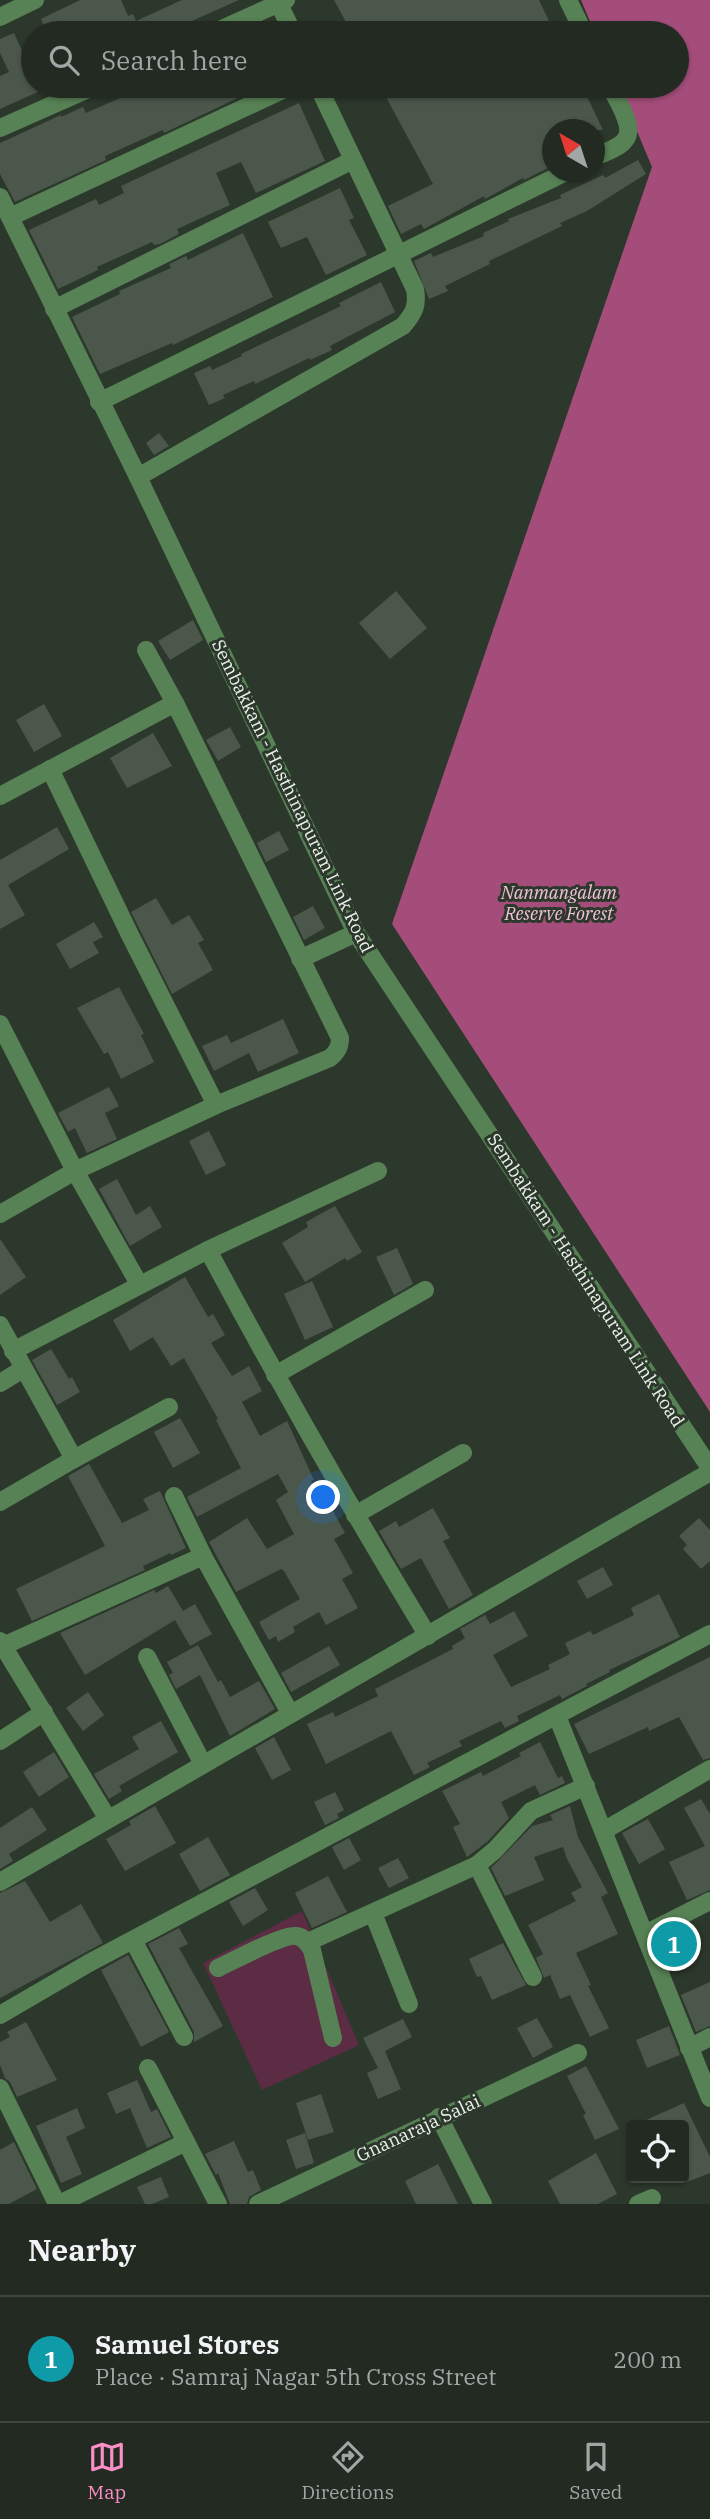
<!DOCTYPE html>
<meta charset="utf-8">
<style>
body{margin:0;font-family:"IBM Plex Serif",serif;background:#2a322a;color:#f1f3f6}
.controls{position:absolute;right:21px;bottom:21px;display:grid;overflow:hidden;border-radius:7px;box-shadow:0 2px 5px #0004}
.controls button{width:63px;height:63px;display:grid;place-items:center;padding:0;border:0;border-bottom:2px solid #3f463f;background:#222a21;color:#f1f3f6;font:35px sans-serif}
.compass{position:absolute;left:542px;top:119px;width:63px;height:63px;border-radius:50%;background:#222a21;box-shadow:0 2px 5px #0004;rotate:321deg}
.you{position:absolute;left:324px;top:1498px;width:24px;height:24px;margin:-18px;border:5px solid #fff;border-radius:50%;background:#1a73e8;box-shadow:0 0 0 10px #1a73e833}
.badge{display:grid;place-items:center;width:46px;height:46px;border-radius:50%;background:#fb8fc6;color:#fff;font-size:23px;font-weight:700}
.pin{position:absolute;translate:-50% -50%;border:4px solid #fff;box-shadow:0 2px 7px #0006}
.list{margin:0;padding:0;list-style:none}
h2{display:flex;justify-content:space-between;align-items:center;height:91px;margin:0;padding:0 28px;font-size:30px}
h2 small{font-size:23px;font-weight:400;color:#a2a7a5}
.list li{display:grid;grid-template-columns:46px 1fr auto;gap:21px;align-items:center;box-sizing:border-box;height:126px;padding:0 28px;border-top:2px solid #3f463f}
.list b{display:block;font-size:26px;white-space:nowrap}
.list p{margin:0;font-size:23px;white-space:nowrap;color:#a2a7a5}
.list em{font-size:23px;font-style:normal;color:#a2a7a5}
.icon{flex:none;width:38px;height:38px;fill:none;stroke:currentColor;stroke-width:2;stroke-linecap:round;stroke-linejoin:round}
.map{position:relative;flex:none;width:710px;height:2204px;overflow:hidden}
.search{position:absolute;background:#222a21;box-shadow:0 2px 5px #0004;left:21px;right:21px;top:21px;height:77px;display:flex;align-items:center;gap:18px;box-sizing:border-box;padding:0 24px;border-radius:38px;color:#a2a7a5;font-size:26px}
.sheet{height:217px;background:#222a21}
nav{display:flex;justify-content:space-around;align-items:center;box-sizing:border-box;height:98px;border-top:2px solid #3f463f;background:#222a21;font-size:19px;color:#a2a7a5}
nav a{display:grid;justify-items:center;gap:4px}
nav .on{color:#fb8fc6}
.map>svg:first-child{display:block}
.green{fill:#5c2c45}
.forest{fill:#a44d7b}
.building{fill:#4c574b}
.lines{fill:none;stroke-linecap:round;stroke-linejoin:round}
.minor{stroke:#578255;stroke-width:18}
.labels{text-anchor:middle;dominant-baseline:central;stroke-width:6;stroke-linejoin:round;paint-order:stroke}
.street-label{font-size:18px;fill:#eaf1e9;stroke:#2d382c}
.park-label{font-size:18px;font-style:italic;fill:#f2c1d8;stroke:#2d382c}
</style>
<div class="map">
<svg width="710" height="2204" viewBox="0 0 710 2204">
<rect width="100%" height="100%" fill="#2d382c"/>
<polygon class="green" points="302,1911 359,2045 262,2090 203,1963"/>
<polygon class="forest" points="581,0 710,0 710,1412 392,924 652,167 618,86 677,86 677,33 595,33"/>
<g class="building">
<polygon points="80,0 121,0 128,16 133,14 136,21 182,0 239,0 165,33 47,33 41,19"/>
<polygon points="334,0 539,0 550,23 529,33 352,33"/>
<polygon points="14,33 33,75 33,86 38,86 40,91 0,109 0,76 9,72 0,53 0,39"/>
<polygon points="147,86 176,86 181,97 205,86 242,86 246,94 164,133 163,130 105,156 106,160 15,202 0,174 0,143 61,115 61,117 83,107 86,113"/>
<polygon points="380,86 582,86 603,130 552,130 552,166 524,180 523,178 485,199 484,196 424,229 421,224 401,234 388,206 433,184"/>
<polygon points="299,103 325,161 256,193 241,162 216,173 230,205 177,229 179,233 177,235 160,244 154,245 152,242 97,267 98,270 58,289 29,230 96,199 99,205 124,193 121,186"/>
<polygon points="638,160 646,174 587,211 560,223 562,226 489,261 490,264 445,286 448,291 429,299 414,261 431,253 433,257 484,236 483,233 509,221 508,219 561,198 560,195 603,175 605,178"/>
<polygon points="340,188 354,218 349,220 367,255 326,275 307,237 281,248 268,222"/>
<polygon points="243,233 273,297 173,345 172,343 100,374 72,317 120,294 119,291 171,268 169,264 186,256 188,260"/>
<polygon points="381,282 395,312 330,346 332,350 310,360 309,358 255,384 254,381 223,395 225,398 209,405 194,373 210,366 212,370 242,356 241,354 341,306 339,303"/>
<polygon points="159,433 169,446 154,455 146,443"/>
<polygon points="396,591 427,628 390,659 359,623"/>
<polygon points="193,620 203,640 170,660 158,641"/>
<polygon points="44,704 62,736 34,752 16,720"/>
<polygon points="230,727 241,747 218,761 206,740"/>
<polygon points="153,733 172,766 127,788 110,758"/>
<polygon points="57,827 69,849 8,885 25,915 0,929 0,860"/>
<polygon points="279,831 289,850 266,862 257,843"/>
<polygon points="156,898 172,925 189,915 204,940 198,943 213,970 172,994 131,912"/>
<polygon points="313,906 325,928 304,940 293,917"/>
<polygon points="94,922 103,937 93,942 99,953 70,969 56,944"/>
<polygon points="119,987 144,1034 141,1035 154,1062 121,1079 108,1052 104,1054 77,1008"/>
<polygon points="283,1019 299,1053 258,1072 249,1053 214,1071 202,1046 227,1035 231,1043"/>
<polygon points="109,1087 119,1106 105,1113 117,1139 87,1153 75,1128 68,1132 58,1113"/>
<polygon points="209,1131 226,1165 206,1175 189,1141"/>
<polygon points="117,1179 136,1215 150,1206 162,1227 130,1246 99,1189"/>
<polygon points="335,1206 362,1252 347,1261 345,1258 305,1282 282,1243 308,1227 306,1222"/>
<polygon points="0,1239 26,1277 0,1295"/>
<polygon points="397,1248 413,1284 394,1295 376,1257"/>
<polygon points="185,1277 208,1317 213,1314 225,1335 211,1343 232,1376 249,1366 262,1391 242,1402 260,1436 287,1421 314,1480 311,1481 328,1513 333,1511 345,1533 334,1539 353,1573 342,1579 358,1608 326,1625 319,1612 293,1627 295,1632 278,1642 276,1636 269,1640 259,1622 300,1599 284,1571 281,1569 236,1592 209,1542 247,1518 267,1549 294,1534 276,1500 288,1492 278,1474 197,1517 187,1497 241,1468 216,1420 218,1419 184,1358 171,1366 153,1337 130,1351 113,1320"/>
<polygon points="312,1281 333,1327 305,1340 284,1294"/>
<polygon points="51,1349 69,1379 72,1377 80,1392 57,1405 32,1360"/>
<polygon points="180,1418 200,1453 173,1468 154,1432"/>
<polygon points="89,1464 122,1523 149,1510 143,1499 160,1491 186,1548 171,1555 170,1553 143,1566 145,1570 32,1621 16,1589 105,1546 68,1476"/>
<polygon points="433,1508 450,1538 443,1541 473,1595 449,1609 421,1558 401,1569 379,1531 396,1521 399,1527"/>
<polygon points="699,1518 710,1530 710,1561 701,1569 683,1549 687,1545 679,1536"/>
<polygon points="603,1567 613,1585 587,1599 577,1581"/>
<polygon points="168,1586 183,1611 195,1604 212,1634 190,1646 175,1620 85,1675 60,1633 154,1590 156,1593"/>
<polygon points="659,1594 680,1637 609,1670 610,1672 586,1684 587,1686 562,1699 560,1695 517,1716 519,1721 505,1728 501,1721 459,1741 462,1746 427,1763 430,1767 414,1775 391,1731 326,1764 307,1724 333,1712 335,1717 378,1696 375,1689 453,1649 452,1646 465,1638 460,1629 485,1615 490,1624 514,1611 528,1636 493,1655 511,1687 550,1669 548,1665 570,1654 565,1643 590,1631 593,1635 634,1615 631,1608"/>
<polygon points="198,1645 218,1682 221,1680 230,1697 259,1681 275,1709 230,1736 200,1675 176,1689 169,1675 173,1673 167,1662"/>
<polygon points="329,1646 340,1665 291,1692 281,1673"/>
<polygon points="710,1657 710,1758 703,1760 679,1717 649,1731 648,1727 589,1754 574,1724"/>
<polygon points="88,1692 104,1715 83,1731 66,1708"/>
<polygon points="161,1721 178,1752 119,1786 122,1791 109,1799 94,1774 139,1749 132,1737"/>
<polygon points="274,1737 291,1770 272,1780 255,1748"/>
<polygon points="540,1742 558,1778 562,1776 565,1783 540,1795 535,1785 501,1802 509,1818 487,1842 467,1857 453,1827 460,1824 442,1791 481,1772 483,1776 521,1756 519,1753"/>
<polygon points="54,1752 69,1777 39,1797 23,1772"/>
<polygon points="335,1792 344,1810 337,1814 339,1818 325,1825 314,1802"/>
<polygon points="701,1799 710,1814 710,1890 687,1900 669,1862 705,1846 684,1808"/>
<polygon points="155,1806 176,1843 125,1871 106,1839 131,1825 129,1821"/>
<polygon points="570,1806 578,1837 608,1893 601,1897 618,1934 576,1953 591,1985 588,1986 609,2028 590,2037 570,1995 560,1999 550,1975 544,1978 536,1958 543,1954 528,1925 576,1901 571,1893 582,1887 567,1859 563,1847 534,1857 544,1880 505,1896 491,1868 532,1826 553,1820 550,1815"/>
<polygon points="32,1807 47,1830 9,1854 13,1861 0,1869 0,1828"/>
<polygon points="648,1819 665,1849 639,1864 622,1833"/>
<polygon points="208,1837 230,1875 200,1891 179,1854"/>
<polygon points="349,1838 361,1860 344,1870 332,1847"/>
<polygon points="398,1858 409,1878 389,1888 378,1868"/>
<polygon points="328,1876 347,1912 312,1928 295,1893"/>
<polygon points="25,1881 50,1922 81,1904 103,1943 0,1998 0,1893"/>
<polygon points="255,1888 268,1910 243,1926 229,1902"/>
<polygon points="687,1927 695,1946 666,1958 659,1940"/>
<polygon points="179,1928 188,1944 179,1948 223,2026 194,2042 194,2032 148,1944"/>
<polygon points="503,1943 526,1985 492,2000 481,1976 477,1977 469,1959"/>
<polygon points="128,1955 169,2032 141,2047 101,1970"/>
<polygon points="710,1982 710,2026 696,2032 681,1995"/>
<polygon points="537,2018 553,2047 533,2058 517,2028"/>
<polygon points="403,2019 412,2037 385,2051 401,2089 378,2099 367,2073 378,2068 363,2038"/>
<polygon points="26,2022 57,2080 17,2097 10,2082 5,2078 0,2065 0,2042 10,2037 7,2032"/>
<polygon points="669,2026 680,2055 647,2068 636,2040"/>
<polygon points="586,2066 619,2129 595,2140 583,2115 586,2114 567,2076"/>
<polygon points="137,2080 151,2112 157,2109 171,2137 147,2148 130,2108 116,2114 107,2093"/>
<polygon points="321,2094 334,2132 308,2140 296,2103"/>
<polygon points="684,2103 710,2157 710,2173 687,2182 684,2174 684,2125 635,2125"/>
<polygon points="77,2108 85,2128 66,2137 82,2174 61,2183 36,2126"/>
<polygon points="305,2133 314,2163 296,2169 286,2140"/>
<polygon points="234,2141 248,2172 253,2170 261,2190 249,2197 247,2204 230,2204 218,2173 216,2175 205,2154"/>
<polygon points="14,2142 37,2189 9,2204 0,2204 0,2150"/>
<polygon points="596,2153 617,2194 598,2204 560,2204 548,2181"/>
<polygon points="438,2164 458,2204 416,2204 405,2181"/>
<polygon points="161,2177 169,2197 152,2204 145,2204 137,2187"/>
</g>
<g class="lines">
<g class="minor">
<polyline points="277,0 293,33"/>
<polyline points="568,0 584,33"/>
<polyline points="0,17 35,0"/>
<polyline points="213,33 286,0"/>
<polyline points="0,128 95,86"/>
<path d="M594,157C604,153 619,148 625,140C636,127 616,99 610,86"/>
<polyline points="0,197 138,477 356,933 710,1468"/>
<polyline points="10,217 291,86"/>
<polyline points="54,309 353,160"/>
<polyline points="99,402 566,172"/>
<path d="M138,477L403,326C414,313 418,306 415,289L318,86"/>
<polyline points="146,650 175,703"/>
<polyline points="50,769 130,935 216,1105"/>
<path d="M0,796L175,703L340,1038C340,1047 337,1052 330,1058L216,1105L75,1171L0,1214"/>
<polyline points="300,959 356,933"/>
<polyline points="0,1024 75,1171 139,1284"/>
<path d="M208,1250C278,1381 351,1509 428,1636"/>
<polyline points="0,1325 74,1459 169,1407"/>
<polyline points="13,1351 208,1250 378,1171"/>
<polyline points="275,1375 425,1290"/>
<polyline points="0,1383 23,1369"/>
<polyline points="174,1496 203,1556 290,1713"/>
<polyline points="0,1502 74,1459"/>
<polyline points="355,1515 463,1453"/>
<polyline points="0,1641 108,1819"/>
<polyline points="3,1646 203,1556"/>
<polyline points="147,1657 203,1764"/>
<polyline points="557,1716 710,2098"/>
<polyline points="0,1741 44,1712"/>
<polyline points="605,1830 710,1769"/>
<polyline points="477,1865 533,1977"/>
<polyline points="0,1882 710,1472"/>
<polyline points="373,1913 409,2004"/>
<polyline points="645,1934 710,1901"/>
<polyline points="133,1940 184,2037"/>
<polyline points="308,1942 477,1865 495,1850 531,1811 586,1786"/>
<path d="M218,1968C233,1961 283,1934 296,1936C304,1937 308,1943 312,1950L333,2038"/>
<polyline points="0,2015 89,1963 710,1634"/>
<polyline points="689,2048 710,2037"/>
<polyline points="148,2068 218,2204"/>
<polyline points="0,2088 57,2204"/>
<polyline points="439,2117 483,2204"/>
<polyline points="59,2204 186,2142"/>
<polyline points="258,2204 578,2053"/>
<polyline points="638,2204 652,2198"/>
</g>
</g>
<g class="labels">
<g class="street-label">
<text transform="translate(293 796) rotate(64)">Sembakkam - Hasthinapuram Link Road</text>
<text transform="translate(586 1280) rotate(57)">Sembakkam - Hasthinapuram Link Road</text>
<text transform="translate(418 2128) rotate(-25)">Gnanaraja Salai</text>
</g>
<g class="park-label">
<text x="559" y="892">Nanmangalam<tspan x="559" dy="21">Reserve Forest</tspan></text>
</g>
</g>
</svg>
<div class="controls">
<button><svg class="icon" aria-label="locate" viewBox="0 0 24 24"><circle cx="12" cy="12" r="6"/><path d="M12 2v4M12 18v4M2 12h4M18 12h4"/></svg></button>
</div>
<svg class="compass" viewBox="-18 -18 36 36"><path d="M0-13l5 13h-10z" fill="#e53935"/><path d="M0 13l5-13h-10z" fill="#a2a7a5"/></svg>
<div class="you"></div>
<div class="pin badge" style="left:674px;top:1944px;background:#0f9aa8">1</div>
<div class="search"><svg class="icon" aria-label="search" viewBox="0 0 24 24"><circle cx="10" cy="10" r="6"/><path d="M15 15l6 6"/></svg>Search here</div>
</div>
<section class="sheet">
<h2>Nearby<small></small></h2>
<ul class="list">
<li><span class="badge" style="background:#0f9aa8">1</span><div><b>Samuel Stores</b><p>Place · Samraj Nagar 5th Cross Street</p></div><em>200 m</em></li>
</ul>
</section>
<nav>
<a class="on"><svg class="icon" aria-label="map" viewBox="0 0 24 24"><path d="M3 6l6-2 6 2 6-2v14l-6 2-6-2-6 2zM9 4v14M15 6v14"/></svg>Map</a>
<a><svg class="icon" aria-label="directions" viewBox="0 0 24 24"><path d="M12 3l9 9-9 9-9-9zM9 14v-3h6M13 9l2 2-2 2"/></svg>Directions</a>
<a><svg class="icon" aria-label="saved" viewBox="0 0 24 24"><path d="M7 4h10v16l-5-4-5 4z"/></svg>Saved</a>
</nav>
